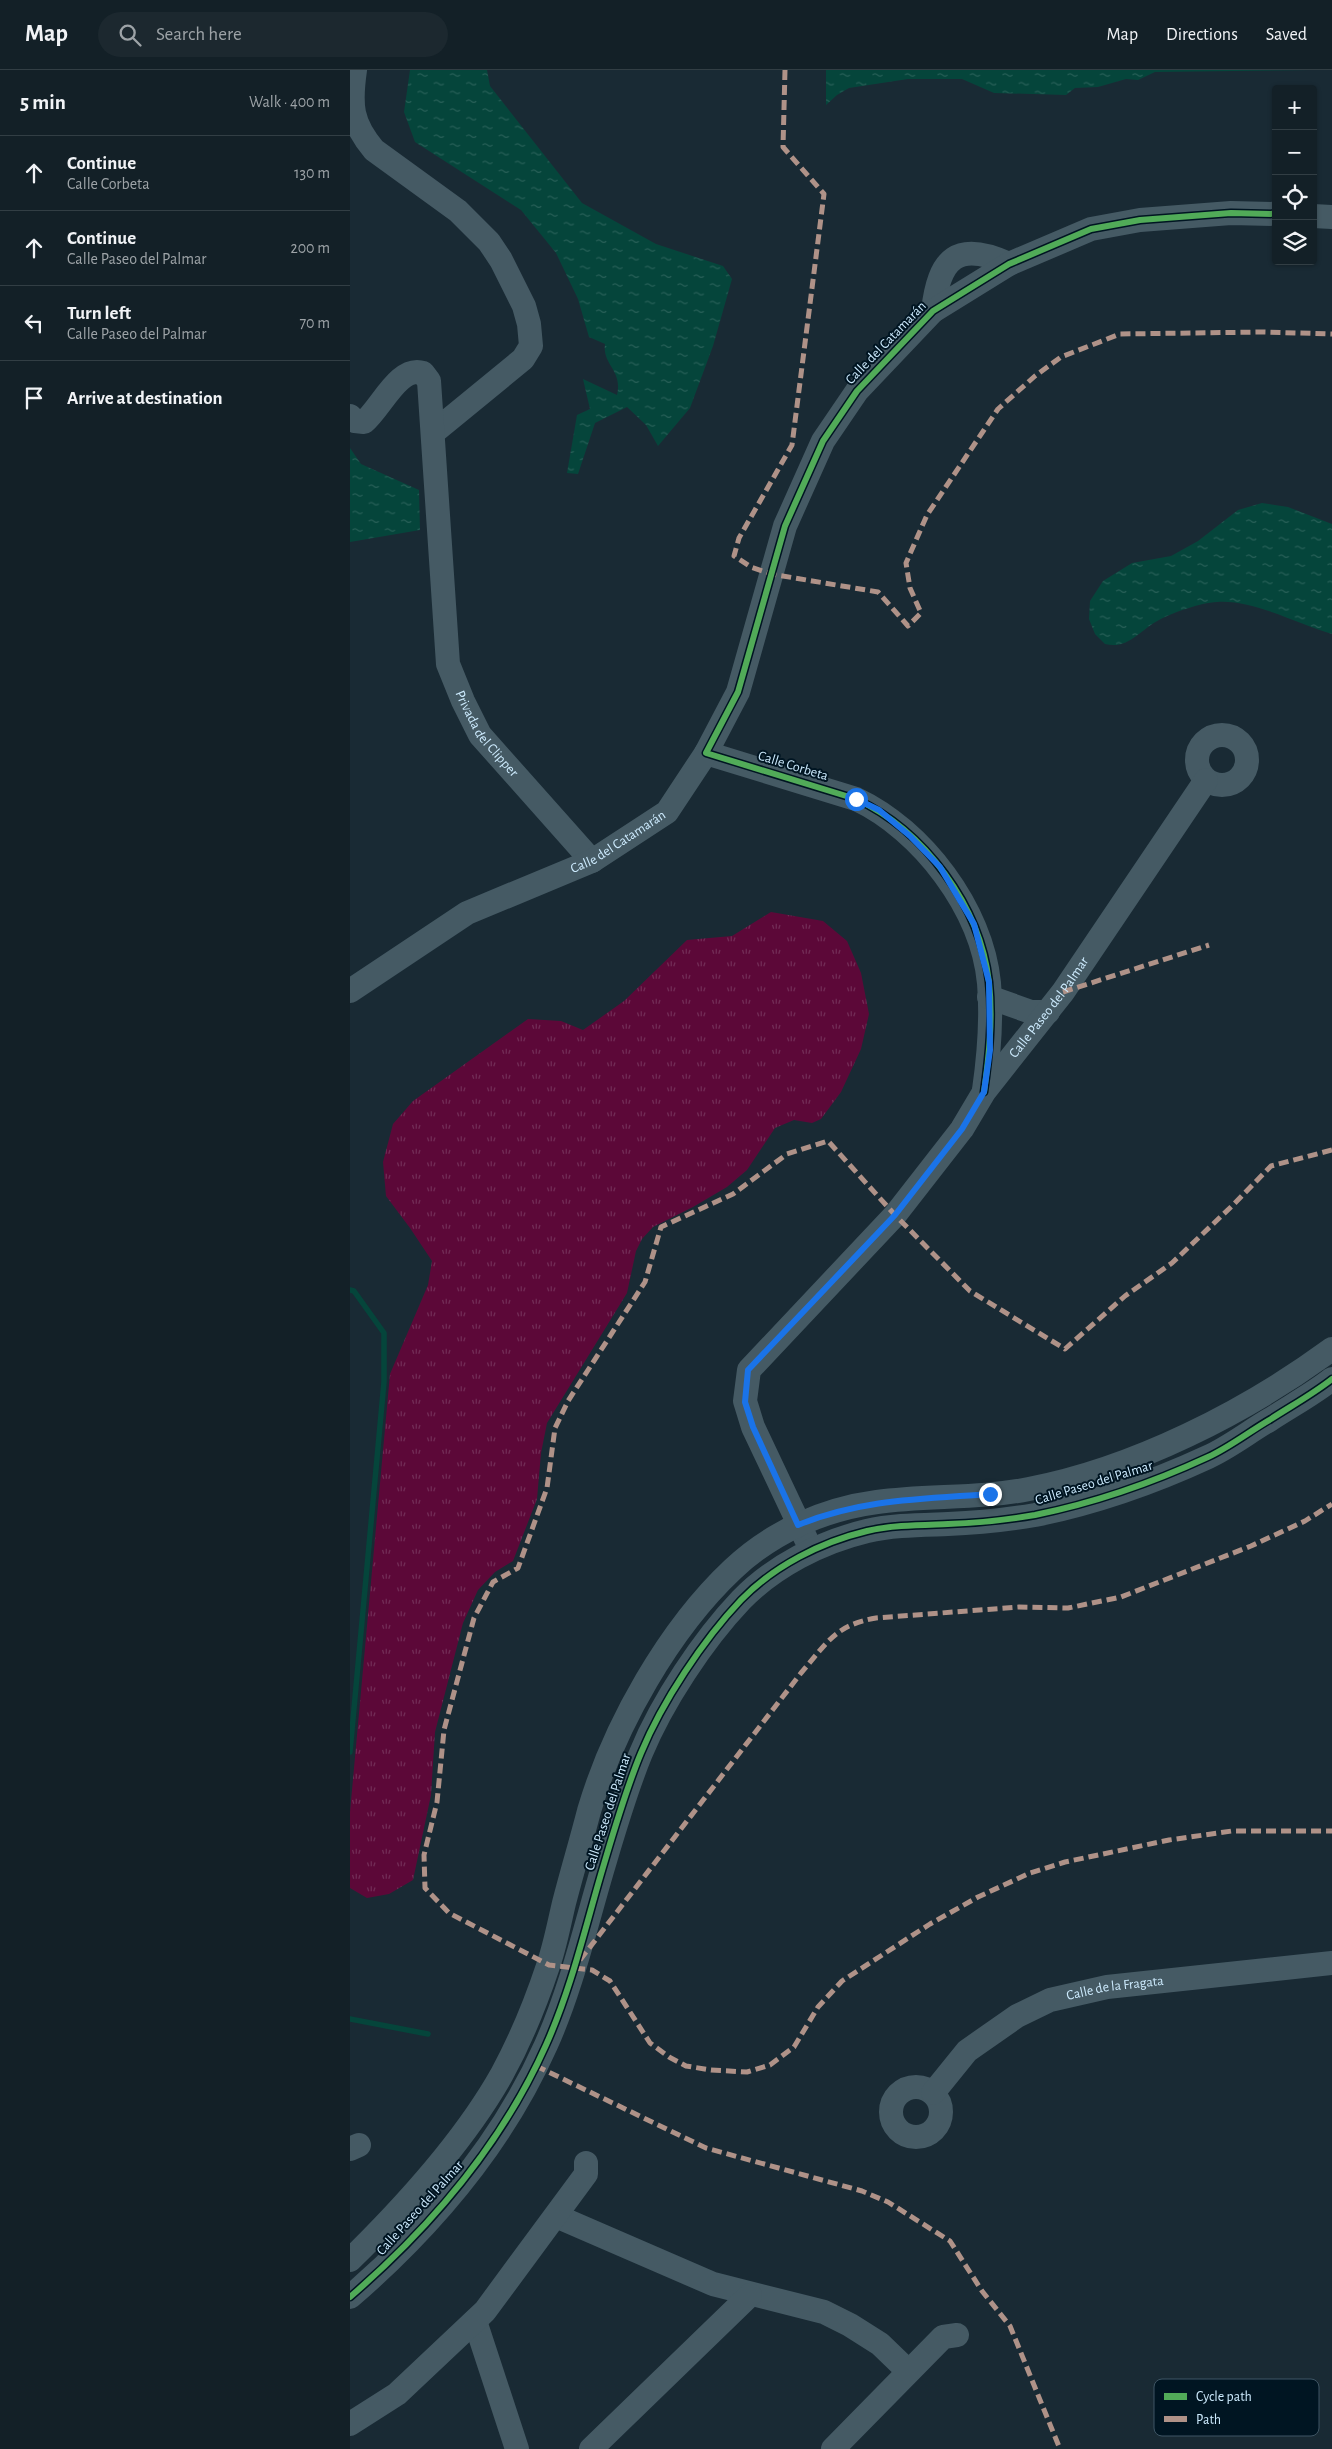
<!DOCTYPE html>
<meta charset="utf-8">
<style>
body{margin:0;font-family:"Alegreya Sans",sans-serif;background:#1c282f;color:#f1f3f6}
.controls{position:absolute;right:15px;top:15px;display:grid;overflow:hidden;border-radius:5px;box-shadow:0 1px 4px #0004}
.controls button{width:45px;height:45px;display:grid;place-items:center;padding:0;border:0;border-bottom:1px solid #323e44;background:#132027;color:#f1f3f6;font:25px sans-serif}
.stop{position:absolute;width:15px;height:15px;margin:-11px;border:4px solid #1a73e8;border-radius:50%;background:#fff}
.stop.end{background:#1a73e8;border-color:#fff;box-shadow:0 1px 5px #0008}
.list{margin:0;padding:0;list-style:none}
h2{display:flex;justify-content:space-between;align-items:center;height:65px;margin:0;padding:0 20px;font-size:21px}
h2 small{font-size:16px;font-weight:400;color:#9da3a7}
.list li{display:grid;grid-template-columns:32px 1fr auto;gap:15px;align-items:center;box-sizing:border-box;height:75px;padding:0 20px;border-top:1px solid #323e44}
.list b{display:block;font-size:19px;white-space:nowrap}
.list p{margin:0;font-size:16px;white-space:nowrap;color:#9da3a7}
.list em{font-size:16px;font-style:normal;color:#9da3a7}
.icon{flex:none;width:28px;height:28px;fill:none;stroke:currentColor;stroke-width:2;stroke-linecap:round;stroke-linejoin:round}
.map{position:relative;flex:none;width:982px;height:2379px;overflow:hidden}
header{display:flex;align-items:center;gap:30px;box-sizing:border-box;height:70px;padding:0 25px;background:#132027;border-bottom:1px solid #323e44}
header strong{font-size:24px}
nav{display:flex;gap:28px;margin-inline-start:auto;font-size:18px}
.search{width:350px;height:45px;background:#1c282f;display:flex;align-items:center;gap:12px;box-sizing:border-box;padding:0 18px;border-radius:28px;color:#9da3a7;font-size:19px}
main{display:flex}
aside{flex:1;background:#132027}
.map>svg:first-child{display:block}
.grass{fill:url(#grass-tufts)}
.water{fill:url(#water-ripples)}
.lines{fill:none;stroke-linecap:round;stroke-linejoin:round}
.stream{stroke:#05453b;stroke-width:5.5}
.minor{stroke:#455a64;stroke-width:24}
.quiet{stroke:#af9288;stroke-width:5;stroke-dasharray:10 5;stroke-linecap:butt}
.cycleway-casing{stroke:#001522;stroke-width:9}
.cycleway{stroke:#51ab58;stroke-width:6}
.route{stroke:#1a73e8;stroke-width:6}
.labels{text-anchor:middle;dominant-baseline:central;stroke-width:4;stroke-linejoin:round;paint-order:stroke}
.street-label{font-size:14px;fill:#cdebfe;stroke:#001522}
.key{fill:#001522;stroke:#3e5564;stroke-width:1}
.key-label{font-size:14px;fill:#cdebfe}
</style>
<header>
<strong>Map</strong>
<div class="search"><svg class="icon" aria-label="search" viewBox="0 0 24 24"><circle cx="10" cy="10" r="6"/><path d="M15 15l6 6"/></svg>Search here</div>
<nav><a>Map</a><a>Directions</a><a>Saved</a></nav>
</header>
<main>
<aside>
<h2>5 min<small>Walk · 400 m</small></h2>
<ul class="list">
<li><svg class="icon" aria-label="ahead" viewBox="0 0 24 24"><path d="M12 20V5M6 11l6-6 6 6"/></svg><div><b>Continue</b><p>Calle Corbeta</p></div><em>130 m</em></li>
<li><svg class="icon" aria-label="ahead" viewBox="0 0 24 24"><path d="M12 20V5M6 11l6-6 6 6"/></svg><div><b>Continue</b><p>Calle Paseo del Palmar</p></div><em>200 m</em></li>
<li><svg class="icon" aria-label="left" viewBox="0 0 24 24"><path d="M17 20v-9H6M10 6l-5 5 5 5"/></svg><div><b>Turn left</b><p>Calle Paseo del Palmar</p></div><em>70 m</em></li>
<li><svg class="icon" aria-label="arrive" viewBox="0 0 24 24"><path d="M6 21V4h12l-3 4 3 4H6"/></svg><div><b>Arrive at destination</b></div></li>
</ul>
</aside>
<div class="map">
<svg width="982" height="2379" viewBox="0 0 982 2379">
<defs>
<pattern id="grass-tufts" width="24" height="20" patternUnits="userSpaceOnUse" patternTransform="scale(1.25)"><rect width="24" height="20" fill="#5c0838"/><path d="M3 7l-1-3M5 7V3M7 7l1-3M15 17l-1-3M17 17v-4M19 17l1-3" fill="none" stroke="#722c56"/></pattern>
<pattern id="water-ripples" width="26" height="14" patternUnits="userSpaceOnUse" patternTransform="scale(1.25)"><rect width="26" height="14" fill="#05453b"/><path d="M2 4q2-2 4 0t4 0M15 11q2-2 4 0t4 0" fill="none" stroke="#286058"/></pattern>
</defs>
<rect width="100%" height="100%" fill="#192a34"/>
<polygon class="grass" points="421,842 473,851 497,871 511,903 519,944 511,979 491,1022 471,1049 462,1053 444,1050 425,1058 397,1100 377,1117 343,1137 303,1157 292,1169 286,1181 277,1223 197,1353 191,1383 187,1429 163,1491 145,1502 128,1520 113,1553 85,1662 81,1725 63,1810 39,1824 17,1828 0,1818 0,1742 40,1304 78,1215 82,1191 60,1158 36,1126 33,1092 43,1054 63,1031 178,949 211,951 233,960 274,931 337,870 382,866"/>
<g class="water">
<path d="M60,0H137L140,16L232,133L306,174L373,196L382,209L363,276L340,338L308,376L296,355L277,337L245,353L228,404L217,403L227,345L240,339L233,309L267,325C273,300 252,295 255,274L239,267L228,229L206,183L171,140L65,72L54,42Z"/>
<polygon points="476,0 959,0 805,2 788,10 776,9 748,17 725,18 716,25 644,23 612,9 558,9 499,18 487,25 476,35"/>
<polygon points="0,378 11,394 69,420 70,460 0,472"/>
<path d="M912,433L938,437L982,454V564C948,554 902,529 867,532C850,533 824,542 809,550C790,560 778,580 755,574L745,564L739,549L740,531L753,511L782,493L821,486L848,471L888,440Z"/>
</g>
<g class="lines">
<g class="stream">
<polyline points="0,1220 4,1221 34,1263 34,1312 0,1682"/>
<polyline points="0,1949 78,1964"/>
</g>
<g class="minor">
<path d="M5,0C0,35 1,53 24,80L108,141L139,172L151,190L174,236L179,254L181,276L173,289L84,362"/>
<polyline points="963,146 982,147"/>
<path d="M583,241C589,188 607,170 659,194"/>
<path id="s1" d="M0,346L5,351L14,352C31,338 49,295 73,303L79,311L98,594L113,631L130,665L242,791"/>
<circle cx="872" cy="690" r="25"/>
<path d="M356,683L506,729C572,760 632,839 639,913C642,949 639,985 634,1020"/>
<path id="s2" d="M0,921L117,843L242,791L317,742L356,683L388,622L435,456L473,371L507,321L583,241L659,194L741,159L790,150L881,143L926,144"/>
<polyline points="639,927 681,942 698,942"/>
<path id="s3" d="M456,1469L403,1357L395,1331L399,1300L545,1145L612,1059L634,1022L713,922L856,710"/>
<circle cx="566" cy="2042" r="25"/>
<path id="s4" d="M583,2023L617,1981L667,1946L700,1930L757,1917L982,1893"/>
<polyline points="0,2079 9,2075"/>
<polyline points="206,2146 363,2214 474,2242 500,2255 530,2274 558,2301"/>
<path d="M0,2190C54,2137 115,2070 152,2004C170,1971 186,1932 198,1896C205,1876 209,1854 214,1833C222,1802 231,1772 239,1741C264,1656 319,1559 383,1499C422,1462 474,1439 527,1432C577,1425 629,1429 679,1419C784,1399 896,1342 982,1279"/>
<path d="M0,2227C81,2157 152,2074 196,1975C222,1917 236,1854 254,1794C265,1757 276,1719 291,1683C312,1632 353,1570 391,1530C424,1496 471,1472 517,1461C543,1455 571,1455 598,1454C627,1453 656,1450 685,1445C744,1433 804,1412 858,1387C880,1377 900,1361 921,1349C941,1336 963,1324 982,1309"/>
<polyline points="125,2251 167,2379"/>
<polyline points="0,2354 47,2324 135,2241 236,2104 236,2093"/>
<polyline points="241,2379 400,2225"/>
<polyline points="483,2379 593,2267 607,2265"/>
</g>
<g class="quiet">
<polyline points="435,0 433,77 474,124 442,375 389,468 384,486 401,497 421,504 528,522 558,556 571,543 560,518 556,493 577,445 648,339 685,306 711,287 770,264 914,262 982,264"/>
<polyline points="713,922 859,875"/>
<polyline points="982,1080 921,1096 883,1135 822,1193 775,1226 715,1279 620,1221 545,1145 478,1071 437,1084 383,1124 311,1157 295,1212 218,1331 205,1358 197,1418 168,1498 143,1512 124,1548 94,1660 87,1732 74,1785 75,1818 99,1843 199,1895 242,1900 260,1911 300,1973 319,1987 336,1996 361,2000 397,2002 420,1995 444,1977 468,1937 492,1911 580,1854 628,1827 680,1803 715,1792 819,1770 882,1761 982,1761"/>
<path d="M230,1890L451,1603C477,1573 485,1555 526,1548L669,1537L718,1538L771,1527L901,1476L955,1451L982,1434"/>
<polyline points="186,1996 356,2078 512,2121 538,2132 600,2171 632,2221 660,2256 710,2379"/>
</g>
<defs>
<g id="cycleway">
<path d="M634,1022C639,986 643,949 639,912C630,836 575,761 506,729L356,683L388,622L435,456L473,371L507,321L583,241L659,194L741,159L790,150L881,143L926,144"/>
<path d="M0,2227C81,2157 152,2074 196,1975C222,1917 236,1854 254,1794C265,1757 276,1719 291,1683C312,1632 353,1570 391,1530C424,1496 471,1472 517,1461C543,1455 571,1455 598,1454C627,1453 656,1450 685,1445C744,1433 804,1412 858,1387C880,1377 900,1361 921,1349C941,1336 963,1324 982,1309"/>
</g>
</defs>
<use href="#cycleway" class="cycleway-casing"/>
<use href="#cycleway" class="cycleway"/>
</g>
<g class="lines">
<path class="route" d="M506,729L529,740L560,766L590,797L624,854L639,912L640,980L634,1022L612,1059L545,1145L398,1300L395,1332L403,1357L448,1455C512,1429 573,1429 640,1424"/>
</g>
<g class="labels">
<g class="street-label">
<text transform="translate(536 273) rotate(-46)">Calle del Catamarán</text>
<text stroke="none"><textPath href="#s1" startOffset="471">Privada del Clipper</textPath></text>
<text transform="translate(443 696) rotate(17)">Calle Corbeta</text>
<text stroke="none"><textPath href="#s2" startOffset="308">Calle del Catamarán</textPath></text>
<text stroke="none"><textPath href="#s3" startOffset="654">Calle Paseo del Palmar</textPath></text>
<text transform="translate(744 1413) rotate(-17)">Calle Paseo del Palmar</text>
<text transform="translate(258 1742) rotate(-72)">Calle Paseo del Palmar</text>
<text stroke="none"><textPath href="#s4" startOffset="218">Calle de la Fragata</textPath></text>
<text transform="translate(70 2138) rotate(-48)">Calle Paseo del Palmar</text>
</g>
</g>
<rect x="804" y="2309" width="165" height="57" rx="8" class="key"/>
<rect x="814" y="2323" width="23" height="7" fill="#51ab58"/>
<rect x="814" y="2346" width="23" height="6" fill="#af9288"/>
<g class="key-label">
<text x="846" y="2331">Cycle path</text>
<text x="846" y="2354">Path</text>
</g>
</svg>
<div class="controls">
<button>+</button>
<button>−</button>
<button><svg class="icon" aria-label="locate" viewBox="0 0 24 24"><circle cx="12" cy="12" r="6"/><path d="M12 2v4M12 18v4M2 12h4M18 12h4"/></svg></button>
<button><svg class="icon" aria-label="layers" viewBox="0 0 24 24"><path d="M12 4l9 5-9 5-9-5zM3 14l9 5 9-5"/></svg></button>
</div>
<div class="stop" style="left:506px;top:729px"></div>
<div class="stop end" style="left:640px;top:1424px"></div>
</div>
</main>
